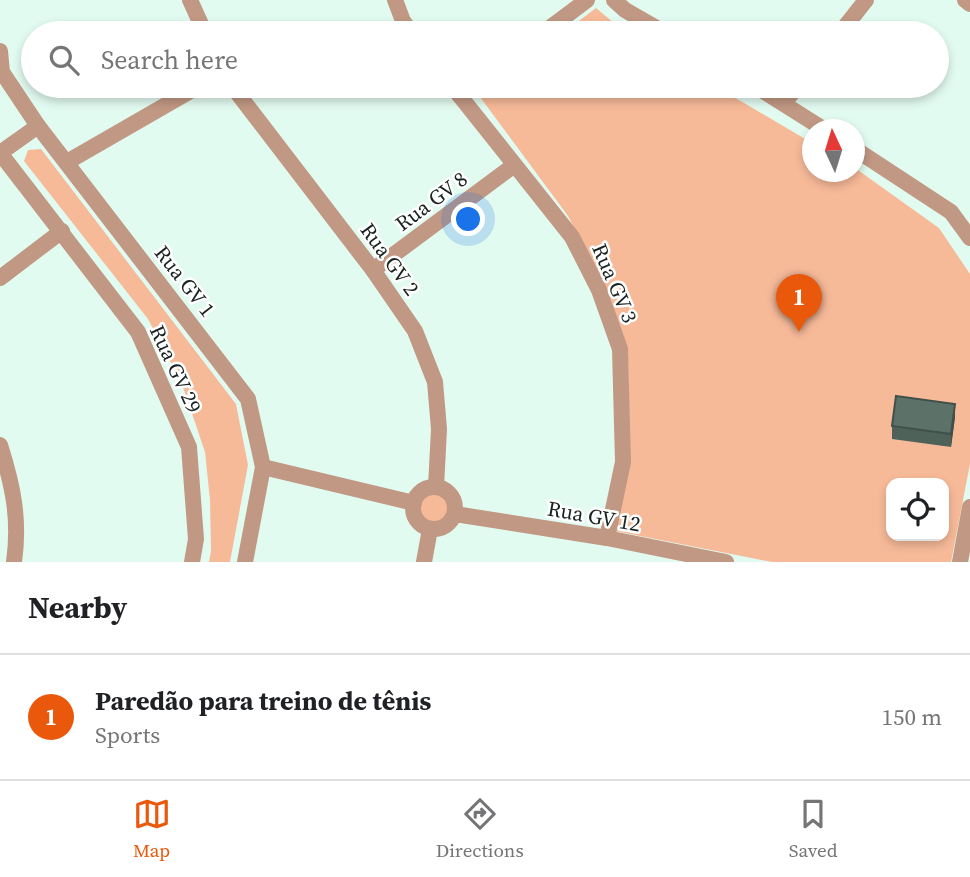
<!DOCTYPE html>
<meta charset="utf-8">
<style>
body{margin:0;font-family:"Source Serif 4",serif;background:#f2f2f2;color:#202124}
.controls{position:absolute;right:21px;bottom:21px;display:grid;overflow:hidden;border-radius:14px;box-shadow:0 4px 10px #0003}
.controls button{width:63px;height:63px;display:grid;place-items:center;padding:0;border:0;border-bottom:2px solid #e0e0e0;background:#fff;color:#202124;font:35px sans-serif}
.compass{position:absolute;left:802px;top:119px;width:63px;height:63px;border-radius:50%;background:#fff;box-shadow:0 4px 10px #0003;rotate:356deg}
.you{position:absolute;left:469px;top:220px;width:24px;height:24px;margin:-18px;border:5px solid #fff;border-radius:50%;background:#1a73e8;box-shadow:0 0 0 10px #1a73e833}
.badge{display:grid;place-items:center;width:46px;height:46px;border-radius:50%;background:#ea580c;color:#fff;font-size:23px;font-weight:700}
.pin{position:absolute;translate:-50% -58px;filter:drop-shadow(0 2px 4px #0008)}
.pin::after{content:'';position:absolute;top:37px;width:24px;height:21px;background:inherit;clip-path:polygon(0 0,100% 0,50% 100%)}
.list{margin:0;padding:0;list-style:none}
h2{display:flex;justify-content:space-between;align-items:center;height:91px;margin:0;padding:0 28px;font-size:30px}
h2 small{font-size:23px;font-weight:400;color:#757577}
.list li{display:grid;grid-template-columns:46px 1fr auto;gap:21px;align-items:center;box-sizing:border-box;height:126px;padding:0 28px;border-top:2px solid #e0e0e0}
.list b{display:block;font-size:26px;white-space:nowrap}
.list p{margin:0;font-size:23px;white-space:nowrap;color:#757577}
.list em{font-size:23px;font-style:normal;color:#757577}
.icon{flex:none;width:38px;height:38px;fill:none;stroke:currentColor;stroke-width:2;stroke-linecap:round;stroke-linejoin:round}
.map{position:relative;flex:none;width:970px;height:562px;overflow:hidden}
.search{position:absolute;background:#fff;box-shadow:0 4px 10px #0003;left:21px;right:21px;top:21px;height:77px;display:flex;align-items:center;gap:18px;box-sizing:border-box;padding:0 24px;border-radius:38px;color:#757577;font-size:26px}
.sheet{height:217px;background:#fff}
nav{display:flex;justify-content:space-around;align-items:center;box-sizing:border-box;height:98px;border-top:2px solid #e0e0e0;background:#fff;font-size:19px;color:#757577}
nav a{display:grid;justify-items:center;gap:4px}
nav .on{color:#ea580c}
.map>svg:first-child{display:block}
.green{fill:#f7ba99;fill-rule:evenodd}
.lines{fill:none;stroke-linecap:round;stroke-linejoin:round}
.minor{stroke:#c19883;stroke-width:16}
.wall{fill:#4f625a}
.shaded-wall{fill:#40504a}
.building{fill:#5c7269;stroke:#40504a;stroke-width:2}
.labels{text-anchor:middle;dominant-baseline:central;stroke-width:5;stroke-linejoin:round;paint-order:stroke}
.street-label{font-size:21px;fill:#18221e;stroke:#fff}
</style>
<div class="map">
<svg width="970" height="562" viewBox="0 0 970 562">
<rect width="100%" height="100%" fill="#e2fbf1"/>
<g class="green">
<polygon points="596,8 626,33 563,33"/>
<path d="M495,86H715L812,143L813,172H855V168L939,228L970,274V464L951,562H772L615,531L630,445L628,360L611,299L568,216L480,97ZM891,483H944V536H891Z"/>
<polygon points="41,149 236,404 248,465 230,562 209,562 211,551 210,500 205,452 182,384 148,319 24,161 28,150"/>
<circle cx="433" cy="508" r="15"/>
</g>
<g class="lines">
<g class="minor">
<polyline points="190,0 205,33"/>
<polyline points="395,0 403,21 412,33"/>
<polyline points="614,0 625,10 665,33"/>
<polyline points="965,0 970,4"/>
<polyline points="543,33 587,0"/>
<polyline points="840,33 866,0"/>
<polyline points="0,51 2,72 38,126 248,399 263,467 245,562"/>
<polyline points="232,86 373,270 415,331 435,382 439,429 436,487"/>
<polyline points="452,86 572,237 599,290 620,349 623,462 607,538"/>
<polyline points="755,86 825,130"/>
<polyline points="460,96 474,86"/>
<polyline points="784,103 798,86"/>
<polyline points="38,126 0,153 138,332 189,447 196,539 192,562"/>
<polyline points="855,149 951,212 970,238"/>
<polyline points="67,162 199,86"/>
<polyline points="373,270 513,166"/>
<polyline points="0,278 62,231"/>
<path d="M0,445C13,486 20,519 14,562"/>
<polyline points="263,467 414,503"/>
<circle cx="434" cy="508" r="21"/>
<polyline points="455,514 607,538 726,562"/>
<polyline points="424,562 430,529"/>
<polyline points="960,562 970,507"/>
</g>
</g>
<polygon class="wall" points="955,417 951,447 892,439 892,426"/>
<polygon class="shaded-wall" points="955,404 955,417 951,447 951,434"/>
<polygon class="building" points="896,396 955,404 951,434 892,426"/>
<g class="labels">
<g class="street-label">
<text transform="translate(431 201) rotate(-37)">Rua GV 8</text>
<text transform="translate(390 259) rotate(54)">Rua GV 2</text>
<text transform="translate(185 281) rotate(52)">Rua GV 1</text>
<text transform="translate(615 283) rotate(67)">Rua GV 3</text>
<text transform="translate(176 369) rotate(65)">Rua GV 29</text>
<text transform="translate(594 516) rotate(10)">Rua GV 12</text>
</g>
</g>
</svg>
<div class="controls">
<button><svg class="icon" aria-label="locate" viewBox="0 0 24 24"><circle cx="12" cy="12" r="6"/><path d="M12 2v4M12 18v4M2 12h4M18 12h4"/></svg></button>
</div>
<svg class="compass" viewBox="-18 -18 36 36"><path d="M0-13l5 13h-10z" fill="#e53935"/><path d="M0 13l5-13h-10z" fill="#757577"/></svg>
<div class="you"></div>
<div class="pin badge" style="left:799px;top:332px">1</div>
<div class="search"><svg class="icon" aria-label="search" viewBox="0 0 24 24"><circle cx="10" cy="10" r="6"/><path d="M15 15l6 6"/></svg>Search here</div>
</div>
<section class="sheet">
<h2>Nearby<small></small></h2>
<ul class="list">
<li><span class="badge">1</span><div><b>Paredão para treino de tênis</b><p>Sports</p></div><em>150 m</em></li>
</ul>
</section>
<nav>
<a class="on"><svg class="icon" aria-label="map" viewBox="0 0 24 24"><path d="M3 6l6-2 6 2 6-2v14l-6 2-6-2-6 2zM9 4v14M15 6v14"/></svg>Map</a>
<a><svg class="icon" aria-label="directions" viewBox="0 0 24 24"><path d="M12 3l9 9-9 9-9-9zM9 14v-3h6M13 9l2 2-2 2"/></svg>Directions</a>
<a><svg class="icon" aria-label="saved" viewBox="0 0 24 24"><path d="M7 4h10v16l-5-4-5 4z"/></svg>Saved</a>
</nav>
